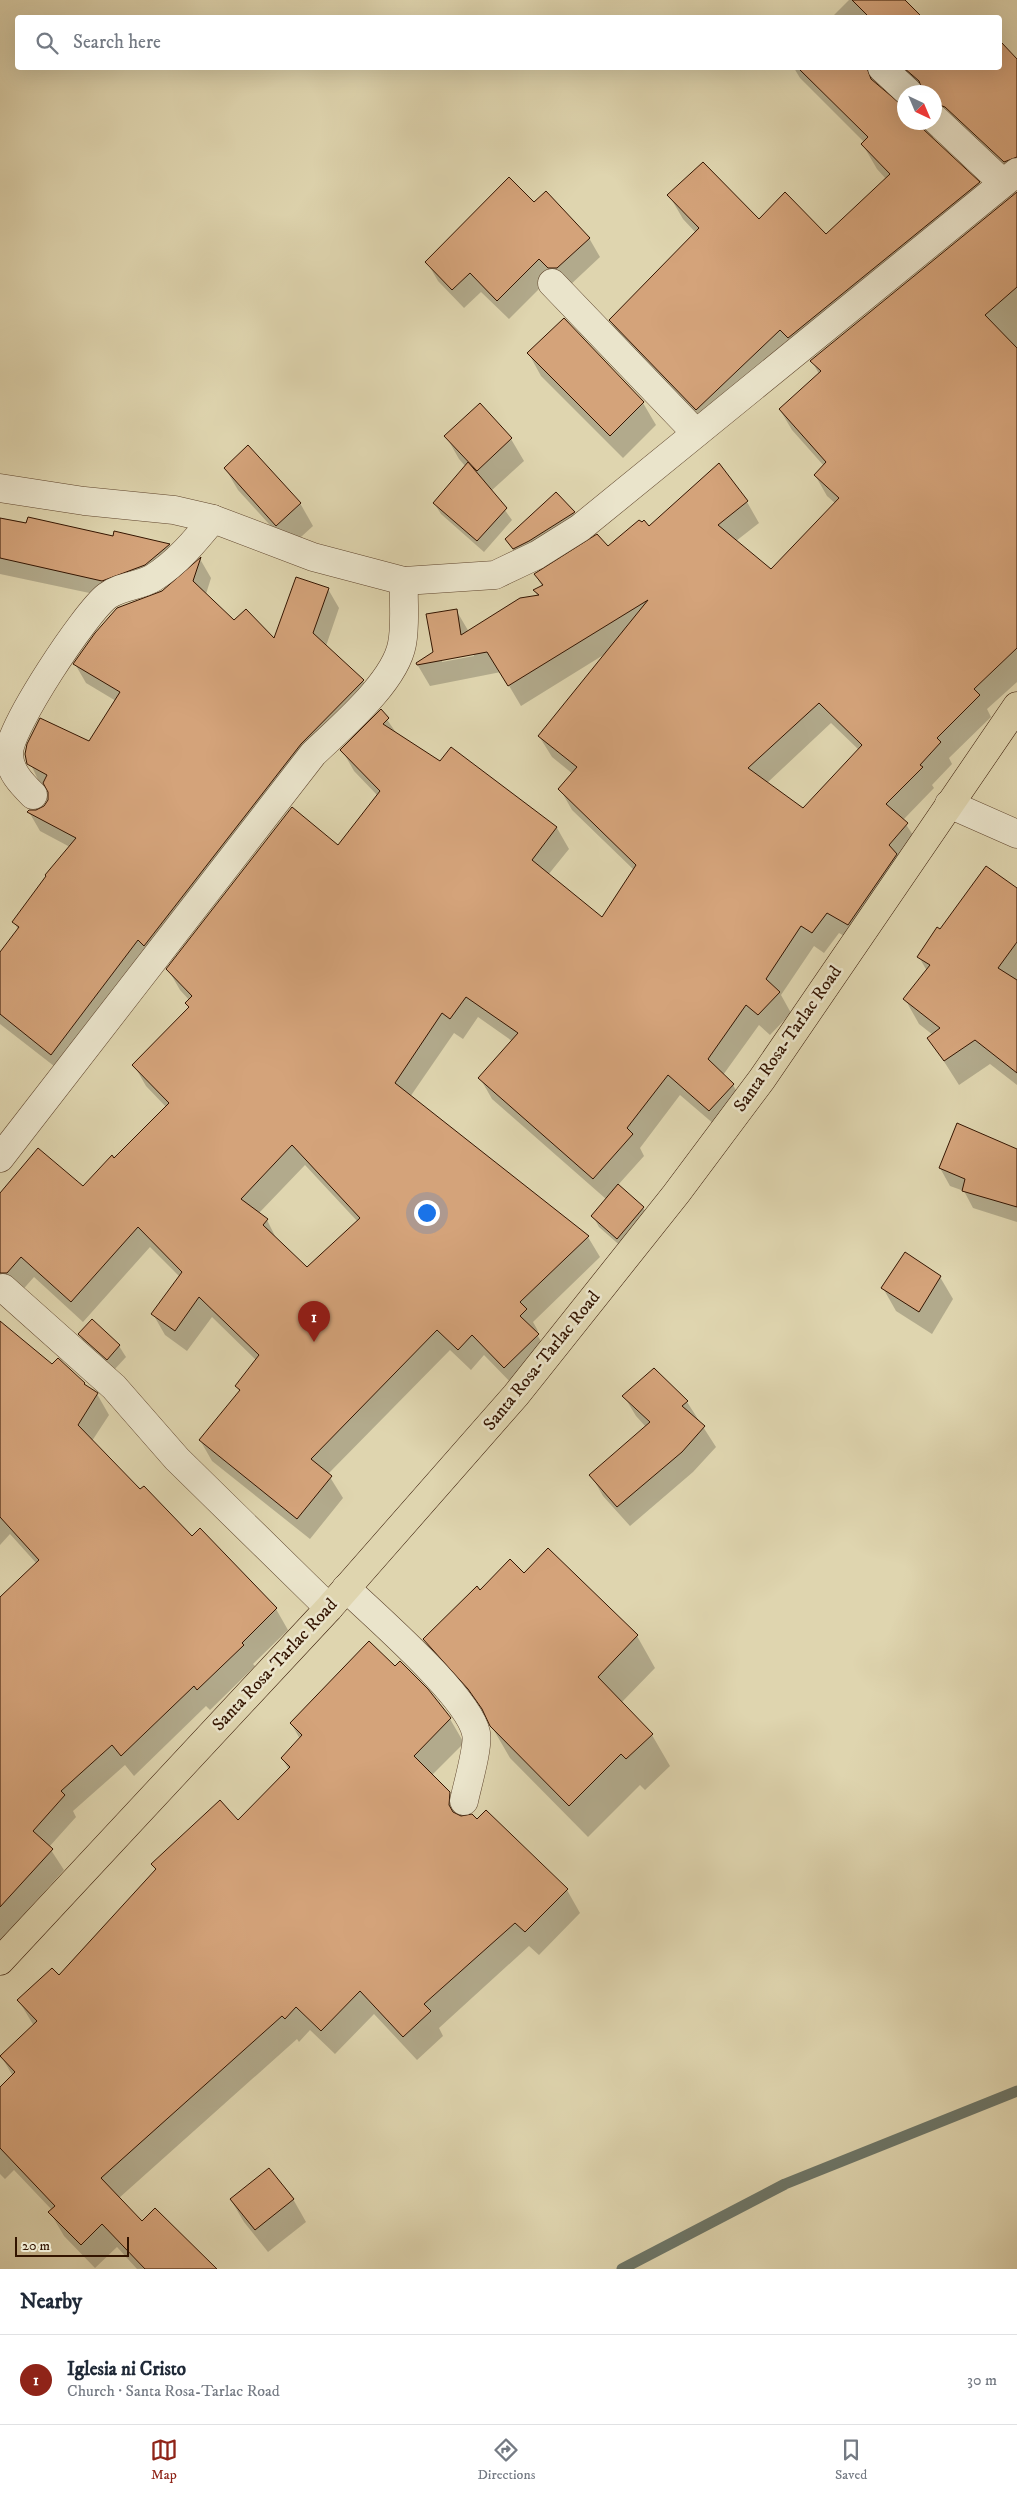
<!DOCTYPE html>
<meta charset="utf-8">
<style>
body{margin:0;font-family:"IM FELL DW Pica",serif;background:#f2f2f3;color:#1f2937}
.compass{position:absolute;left:897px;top:85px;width:45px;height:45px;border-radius:50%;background:#fff;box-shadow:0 5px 20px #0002;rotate:136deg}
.scale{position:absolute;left:15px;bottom:12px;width:114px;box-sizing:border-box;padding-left:5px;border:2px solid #331400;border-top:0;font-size:14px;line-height:18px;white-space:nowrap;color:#331400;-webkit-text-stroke:4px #eae4cb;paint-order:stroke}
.you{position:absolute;left:426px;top:1212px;width:18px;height:18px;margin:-12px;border:4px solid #fff;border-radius:50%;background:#1a73e8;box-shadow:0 0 0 8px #1a73e833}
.badge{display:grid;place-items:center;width:32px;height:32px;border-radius:50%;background:#8f2418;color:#fff;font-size:16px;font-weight:700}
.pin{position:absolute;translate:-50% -41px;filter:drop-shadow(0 1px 2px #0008)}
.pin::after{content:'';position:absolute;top:26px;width:18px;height:15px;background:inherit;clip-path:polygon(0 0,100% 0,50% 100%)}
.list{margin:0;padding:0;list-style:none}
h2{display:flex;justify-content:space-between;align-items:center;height:65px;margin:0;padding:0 20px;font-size:21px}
h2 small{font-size:16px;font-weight:400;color:#747a83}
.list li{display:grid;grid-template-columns:32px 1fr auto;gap:15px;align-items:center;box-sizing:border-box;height:90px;padding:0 20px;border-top:1px solid #e0e1e3}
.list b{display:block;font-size:19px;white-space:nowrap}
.list p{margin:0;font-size:16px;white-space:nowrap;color:#747a83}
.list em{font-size:16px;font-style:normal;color:#747a83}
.icon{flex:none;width:28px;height:28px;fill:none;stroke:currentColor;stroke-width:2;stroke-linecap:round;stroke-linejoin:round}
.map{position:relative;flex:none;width:1017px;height:2269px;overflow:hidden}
.search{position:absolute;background:#fff;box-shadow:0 5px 20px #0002;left:15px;right:15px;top:15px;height:55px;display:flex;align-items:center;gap:12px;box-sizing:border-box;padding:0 18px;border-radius:5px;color:#747a83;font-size:19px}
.sheet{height:155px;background:#fff}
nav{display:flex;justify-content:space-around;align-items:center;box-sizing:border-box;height:70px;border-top:1px solid #e0e1e3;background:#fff;font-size:14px;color:#747a83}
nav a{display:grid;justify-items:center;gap:2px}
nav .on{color:#8f2418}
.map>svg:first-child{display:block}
.shadow{fill:#0003;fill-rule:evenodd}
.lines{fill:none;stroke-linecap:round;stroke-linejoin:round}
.stream{stroke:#6d7668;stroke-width:11}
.building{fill:#d4a37a;stroke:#331400;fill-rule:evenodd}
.minor-casing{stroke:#5e442c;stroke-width:29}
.trunk-casing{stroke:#331400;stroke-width:29}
.minor{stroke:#eae4cb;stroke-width:28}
.trunk{stroke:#dfd5af;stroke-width:28}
.labels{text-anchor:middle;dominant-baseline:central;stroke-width:5;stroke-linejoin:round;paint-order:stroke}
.street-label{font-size:18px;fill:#331400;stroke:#eae4cb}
</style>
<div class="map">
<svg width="1017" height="2269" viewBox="0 0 1017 2269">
<rect width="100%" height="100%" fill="#dfd5af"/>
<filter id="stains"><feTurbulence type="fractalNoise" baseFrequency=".004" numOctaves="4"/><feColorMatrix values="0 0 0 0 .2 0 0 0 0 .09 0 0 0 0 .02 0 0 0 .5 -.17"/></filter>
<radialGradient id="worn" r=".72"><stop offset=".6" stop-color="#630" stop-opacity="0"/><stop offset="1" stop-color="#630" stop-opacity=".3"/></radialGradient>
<g class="shadow">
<polygon points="849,0 896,0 914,18 831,18"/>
<path d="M1002,44L1017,60V163L1006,174L937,131L932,139L979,183L992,207L711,434L624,344L610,320L696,233L683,219L669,195L759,220L826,235L886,179L877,169L863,145L865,143L800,78L794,68H973L975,70L977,68H1000V46ZM884,81L919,92H934V122H904V108L881,89Z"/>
<path d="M1017,194V682L987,709L991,717L949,758L952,764L932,785L934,788L903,820L919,844L860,945L839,933L824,953L814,946L781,995L791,1013L770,1035L759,1025L723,1075L733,1085L745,1106L722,1131L680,1095L640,1148L644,1156L618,1185L643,1208L650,1219L624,1249L599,1227L593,1216L606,1199L492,1099L480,1078L512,1041L478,1017L463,1039L454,1033L410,1097L588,1237L600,1257L533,1322L538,1331L536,1333L550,1356L516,1388L484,1355L471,1370L450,1350L328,1474L343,1498L310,1539L212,1461L200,1440L240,1392L236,1386L256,1360L212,1317L187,1351L165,1335L153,1314L180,1277L150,1247L83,1322L34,1277L19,1294L3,1299L0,1305V1194L83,1188L167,1108L146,1086L134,1065L190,1008V1001L180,990L168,969L338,847L378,796L354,771L342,750L381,711L397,734L440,763L451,749L557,828L569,849L548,875L603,919L634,870L572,810L560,789L573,774L552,757L539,736L605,654L521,706L501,672L430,686L417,664L434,653L456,610L469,632L538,597L535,591L542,586L535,574L608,548L649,528L747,502L759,523L736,541L771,570L835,503L827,496L815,475L824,466L792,430L780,410L819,374L812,361ZM474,653V656L442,662V659ZM831,723L859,750L804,810L767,783ZM305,1165L358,1222L307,1269L278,1242L267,1220L259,1213Z"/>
<polygon points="589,238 600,257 568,287 551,277 509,319 481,292 464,308 438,281 427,262"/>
<polygon points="529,354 643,403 656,425 623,458 541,376"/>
<polygon points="446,436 511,439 524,461 491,491 512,520 484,552 441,514 434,503 466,467 459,459"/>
<polygon points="225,468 300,503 313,526 290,547 238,490"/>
<polygon points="556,494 574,513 580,524 520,560 506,540"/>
<polygon points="0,518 114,537 115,532 170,545 180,562 113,598 0,574"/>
<polygon points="200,559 211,578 206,594 234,622 274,641 328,589 339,608 326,646 363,681 374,700 63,1073 0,1024 0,954 19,931 14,922 70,847 40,831 29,812 44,807 49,800 48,789 41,786 26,754 89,742 116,701 86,683 75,664"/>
<polygon points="1017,890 1017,1085 990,1064 959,1085 929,1038 933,1035 919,1024 905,999 927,971 919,957 940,931"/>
<polygon points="1017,1150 1017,1222 973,1208 964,1191 950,1186 940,1168"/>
<polygon points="940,1277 953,1299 932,1334 896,1311 883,1288"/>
<polygon points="0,1322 52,1366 84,1383 97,1394 109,1415 92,1441 140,1491 276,1609 288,1630 253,1664 255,1666 210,1710 206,1706 134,1776 125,1765 73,1811 76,1817 49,1847 64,1870 26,1912 30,1919 0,1971 0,1599 37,1564 10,1534 0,1545"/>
<polygon points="80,1335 119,1346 126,1357 114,1370 86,1346"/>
<polygon points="654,1369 687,1402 716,1447 693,1472 630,1526 603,1496 591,1475 646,1427 636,1416 624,1396"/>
<polygon points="548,1550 637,1636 655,1668 621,1703 652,1735 670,1766 645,1790 640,1785 588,1837 510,1758 488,1720 442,1671 424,1639 480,1591 524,1575"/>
<polygon points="450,1719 464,1743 432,1775 449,1793 463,1817 567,1890 580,1913 539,1955 529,1946 439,2028 443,2036 417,2060 374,2014 335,2054 310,2030 299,2042 297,2039 119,2198 142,2223 215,2269 137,2269 117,2247 95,2268 64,2236 50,2212 52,2210 14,2170 5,2179 0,2174 0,2089 13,2076 1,2056 34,2026 19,2001 59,1977 156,1871 153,1864 238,1821 289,1770 282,1758 300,1739 291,1723"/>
<polygon points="293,2199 306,2222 268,2252 244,2222 231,2200"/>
</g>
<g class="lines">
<polyline class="stream" points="622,2269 785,2184 1017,2091"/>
</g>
<g class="building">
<polygon points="852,0 905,0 923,18 870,18"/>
<polygon points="1002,43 1017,59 1017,157 1004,162 945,107 934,103 934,92 923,92 919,81 904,68 1000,68 1000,45"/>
<polygon points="798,68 867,68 871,79 904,107 904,122 919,122 923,129 980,182 788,338 780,330 696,410 609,320 699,228 667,195 703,162 759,219 785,192 826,234 890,174 861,144 868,137"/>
<polygon points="509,177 534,202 546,191 590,238 557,268 548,268 539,259 497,301 470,273 452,290 425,262"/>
<path d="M1017,192V287L985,315L1017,348V648L974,689L980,695L937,738L941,742L920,765L923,767L886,804L908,823L889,845L897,854L848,925L827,913L812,933L801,926L766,979L780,992L758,1015L746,1005L708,1059L734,1084L709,1111L668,1075L627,1128L633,1134L593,1179L478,1078L518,1033L466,997L450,1019L442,1013L395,1083L589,1236L520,1302L527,1309L520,1316L539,1334L504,1368L472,1335L458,1350L437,1330L311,1459L332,1476L297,1519L199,1440L240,1390L235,1386L259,1355L199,1297L175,1331L151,1314L182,1272L138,1227L71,1302L21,1257L7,1273H0V1193L38,1148L83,1186L112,1155L114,1158L169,1103L132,1065L189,1007L185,1003L192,996L166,969L292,807L338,845L380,791L340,750L381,709L389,718L383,724L440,761L451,747L557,827L532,860L602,917L636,865L558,789L577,767L538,736L648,600L508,686L487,652L417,665L416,663L433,652L426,614L457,609L461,635L520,598L539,595L533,590L543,585L534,574L597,534L608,546L639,520L642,522L644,520L649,526L719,463L748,501L718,525L771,569L839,498L814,475L826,462L779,409L821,371L810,361ZM819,703L862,745L803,808L748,768ZM292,1145L360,1218L307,1267L263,1225L268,1219L241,1199Z"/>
<polygon points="564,318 644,402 610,436 527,353"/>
<polygon points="480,403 512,438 477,471 444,436"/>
<polygon points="248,445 301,503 276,526 224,468"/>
<polygon points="468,462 507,508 477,541 433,503"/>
<polygon points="556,492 575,512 529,541 513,549 505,539"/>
<polygon points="28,517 113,536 114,531 170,544 145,565 102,581 0,558 0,518 26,523"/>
<polygon points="201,557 193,581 234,620 246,609 274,638 296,577 329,588 313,633 364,680 301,744 144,946 138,940 51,1055 0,1014 0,952 19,927 12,922 46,876 45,875 76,838 27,812 29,810 36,810 44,806 48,800 48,792 43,783 47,775 27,764 25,754 27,744 40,718 89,741 120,692 73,664 95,633 117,608 162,591"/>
<polygon points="986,866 1017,888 1017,942 998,968 1017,980 1017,1073 975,1040 944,1061 927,1038 940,1028 903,999 930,965 917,957 937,927 940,929"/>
<polygon points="957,1123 1017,1149 1017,1207 962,1191 965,1179 939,1168"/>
<polygon points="618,1184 644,1207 617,1239 591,1216"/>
<polygon points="905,1252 941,1276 919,1312 881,1288"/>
<polygon points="92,1319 120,1345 107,1360 78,1334"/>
<polygon points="0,1321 52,1364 58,1358 85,1383 84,1384 98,1393 78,1425 140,1489 144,1486 192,1536 200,1528 277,1608 242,1643 244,1645 197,1690 194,1686 121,1756 112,1745 61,1791 65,1795 33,1831 53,1849 0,1907 0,1597 39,1560 0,1517"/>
<polygon points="654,1368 688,1401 682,1406 705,1426 682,1452 617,1507 589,1475 650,1422 622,1396"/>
<polygon points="548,1548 638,1635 598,1677 653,1734 626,1759 621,1754 569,1806 490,1726 482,1709 468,1689 423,1639 477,1586 480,1590 510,1559 524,1573"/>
<polygon points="369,1641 395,1666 400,1661 428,1689 451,1718 414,1756 450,1792 449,1805 453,1812 461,1816 472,1814 477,1819 486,1810 568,1889 525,1932 515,1923 424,2004 431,2011 403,2037 360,1991 321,2031 296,2007 285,2019 282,2016 101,2178 142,2221 155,2208 217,2269 145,2269 102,2224 81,2245 48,2212 55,2206 0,2148 0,2087 15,2072 0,2056 37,2021 17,2000 52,1968 59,1975 156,1869 151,1864 220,1800 238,1820 290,1767 281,1758 302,1735 290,1723"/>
<polygon points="269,2168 294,2199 255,2230 230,2199"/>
</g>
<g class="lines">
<defs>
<g id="minor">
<polyline points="882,68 908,92"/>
<polyline points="934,118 1003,183"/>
<polyline points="552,283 696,433"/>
<polyline points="0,488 84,501 174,510 213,519 313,557 404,581 495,575 537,555 580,528 1017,172"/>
<path d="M33,795C21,783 9,771 9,753C10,726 85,613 107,596C120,586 140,586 153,578C177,563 196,540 213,519"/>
<polyline points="949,804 1017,834"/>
<path d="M0,1158L313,754C341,727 395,682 402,644C406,624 403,601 404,581"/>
<polyline points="3,1288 114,1387 177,1459 329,1608"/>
<path d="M346,1588C376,1617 468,1696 476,1733C479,1746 467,1786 464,1801"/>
</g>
<polyline id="trunk" points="0,1961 329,1608 516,1395 676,1194 762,1079 1017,706"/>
</defs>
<use href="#minor" class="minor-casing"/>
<use href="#trunk" class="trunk-casing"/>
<use href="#minor" class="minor"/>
<use href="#trunk" class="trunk"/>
</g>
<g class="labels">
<g class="street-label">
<text transform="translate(788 1039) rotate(-55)">Santa Rosa-Tarlac Road</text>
<text transform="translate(542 1361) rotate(-51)">Santa Rosa-Tarlac Road</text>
<text transform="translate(275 1665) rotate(-47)">Santa Rosa-Tarlac Road</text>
</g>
</g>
<rect width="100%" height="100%" filter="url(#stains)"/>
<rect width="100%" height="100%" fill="url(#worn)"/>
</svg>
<svg class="compass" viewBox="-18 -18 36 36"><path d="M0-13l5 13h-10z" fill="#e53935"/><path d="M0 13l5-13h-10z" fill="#747a83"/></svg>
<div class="scale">20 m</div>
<div class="you"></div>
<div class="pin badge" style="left:314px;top:1342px">1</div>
<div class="search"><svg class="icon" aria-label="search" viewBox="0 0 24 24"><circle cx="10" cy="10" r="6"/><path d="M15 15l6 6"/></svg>Search here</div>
</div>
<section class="sheet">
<h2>Nearby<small></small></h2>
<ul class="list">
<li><span class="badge">1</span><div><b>Iglesia ni Cristo</b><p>Church · Santa Rosa-Tarlac Road</p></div><em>30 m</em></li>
</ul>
</section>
<nav>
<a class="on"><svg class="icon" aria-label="map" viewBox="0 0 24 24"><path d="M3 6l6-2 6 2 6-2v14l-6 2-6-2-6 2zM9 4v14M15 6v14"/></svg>Map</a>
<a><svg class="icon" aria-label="directions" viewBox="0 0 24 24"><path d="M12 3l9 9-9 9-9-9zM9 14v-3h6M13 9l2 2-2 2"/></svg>Directions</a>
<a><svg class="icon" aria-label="saved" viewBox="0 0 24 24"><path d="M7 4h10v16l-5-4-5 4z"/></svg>Saved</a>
</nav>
